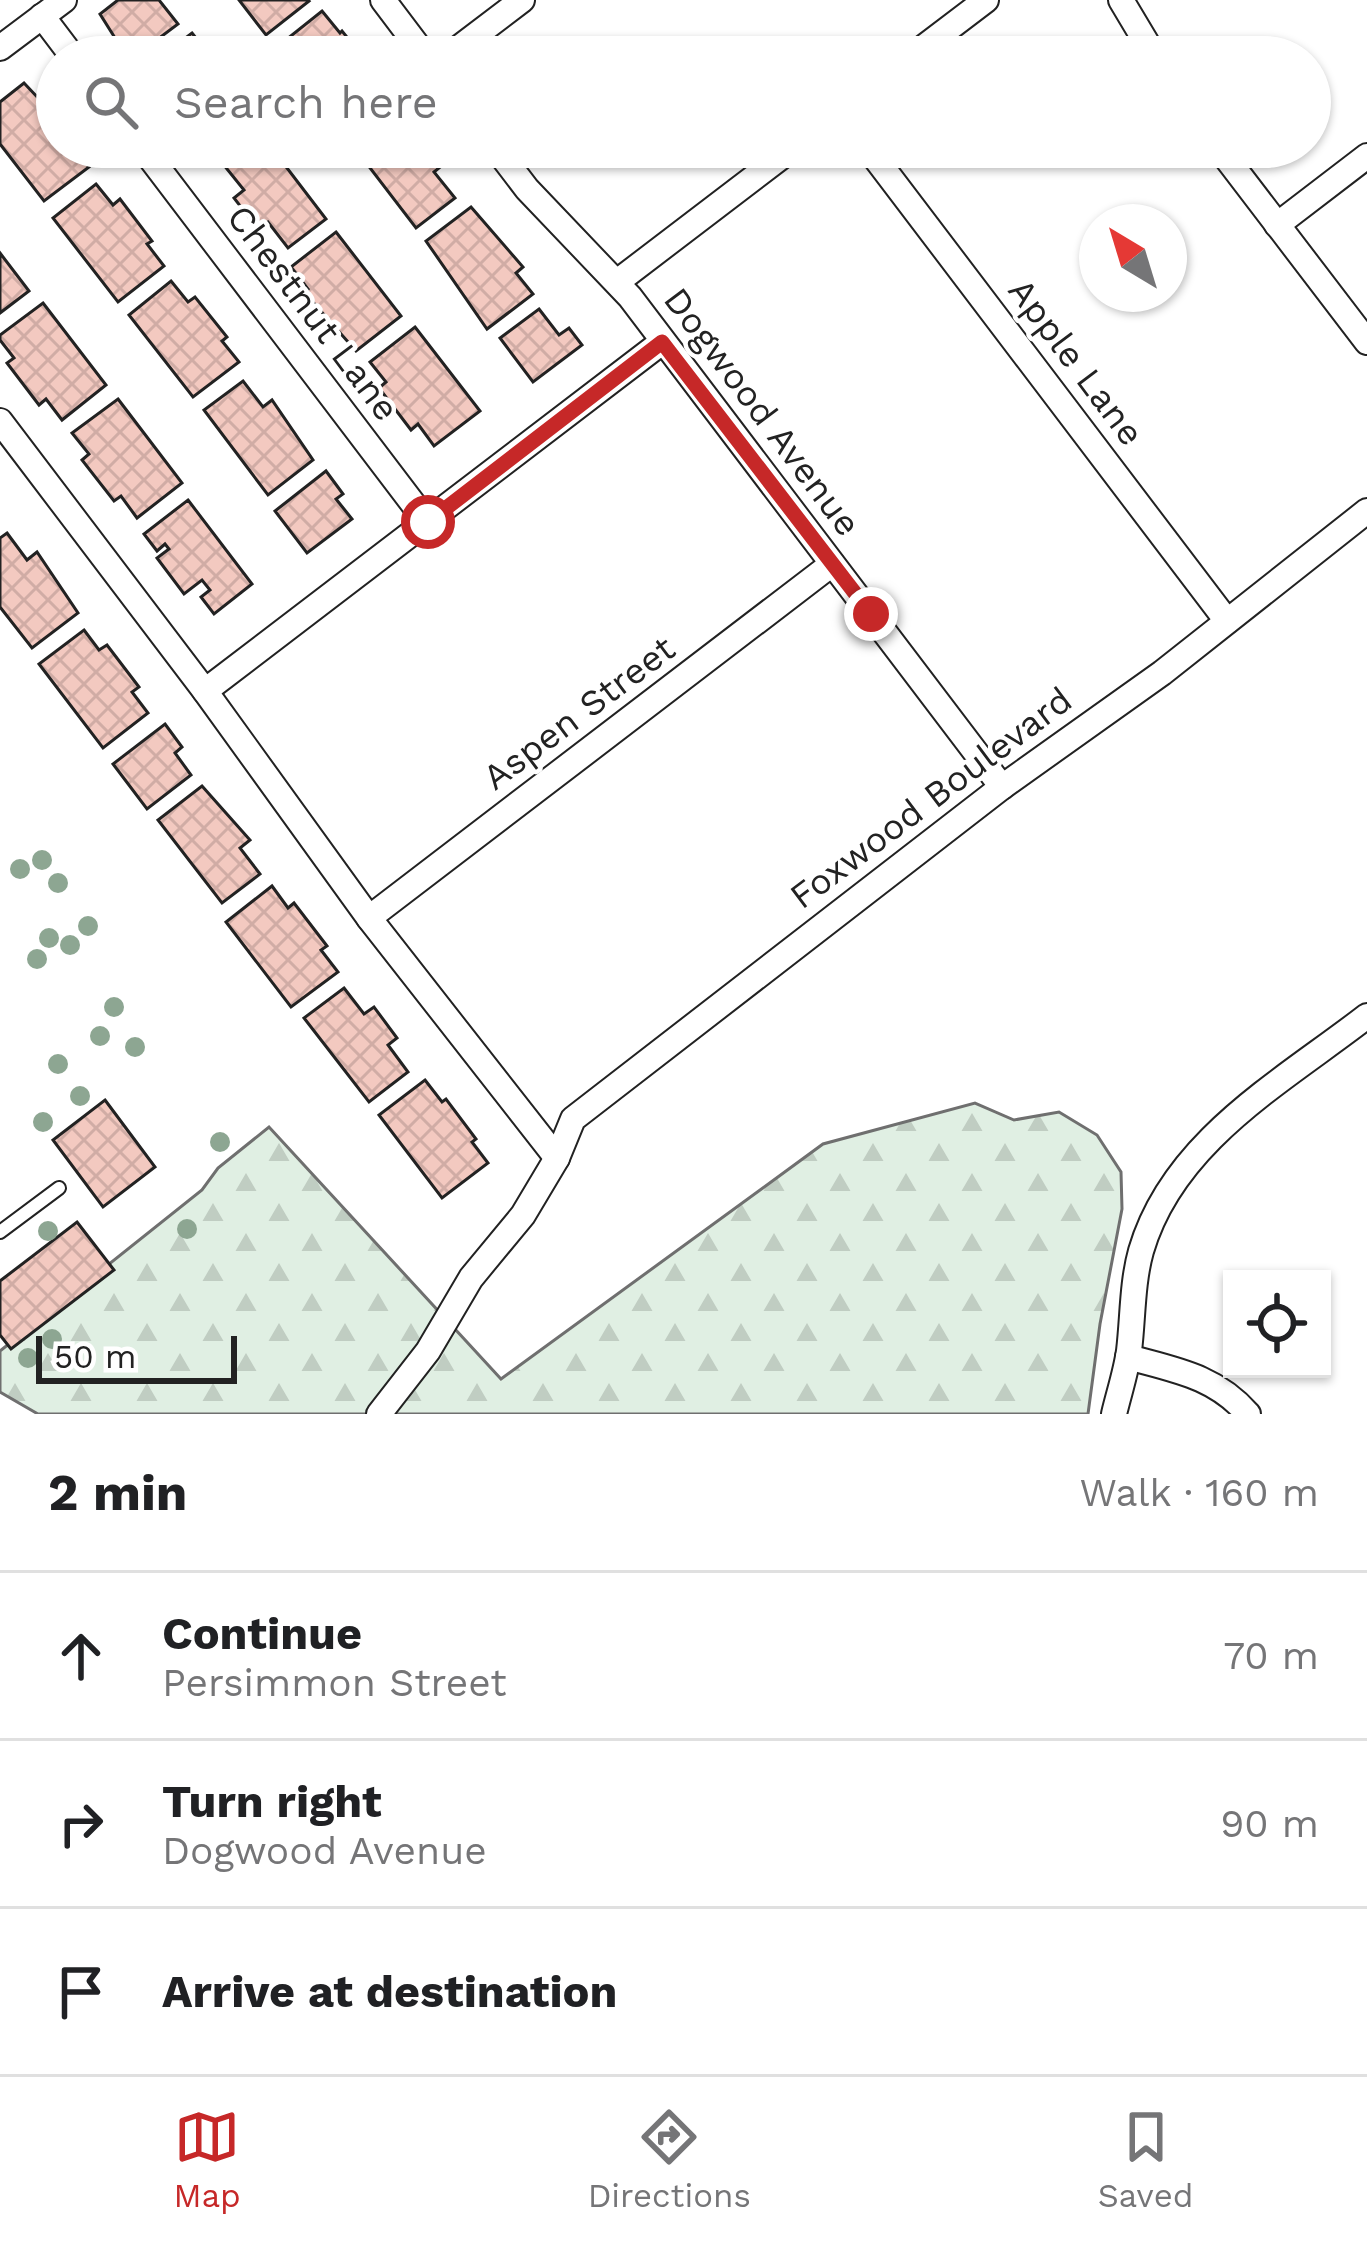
<!DOCTYPE html>
<meta charset="utf-8">
<style>
body{margin:0;font-family:"Work Sans",sans-serif;background:#f2f2f2;color:#202124}
.controls{position:absolute;right:36px;bottom:36px;display:grid;overflow:hidden;border-radius:0px;box-shadow:0 3px 9px #0004}
.controls button{width:108px;height:108px;display:grid;place-items:center;padding:0;border:0;border-bottom:3px solid #e0e0e0;background:#fff;color:#202124;font:60px sans-serif}
.compass{position:absolute;left:1079px;top:204px;width:108px;height:108px;border-radius:50%;background:#fff;box-shadow:0 3px 9px #0004;rotate:322deg}
.scale{position:absolute;left:36px;bottom:30px;width:201px;box-sizing:border-box;padding-left:12px;border:6px solid #222;border-top:0;font-size:33px;line-height:42px;white-space:nowrap;color:#222;-webkit-text-stroke:9px #fff;paint-order:stroke}
.stop{position:absolute;width:36px;height:36px;margin:-27px;border:9px solid #c62828;border-radius:50%;background:#fff}
.stop.end{background:#c62828;border-color:#fff;box-shadow:0 3px 12px #0008}
.list{margin:0;padding:0;list-style:none}
h2{display:flex;justify-content:space-between;align-items:center;height:156px;margin:0;padding:0 48px;font-size:51px}
h2 small{font-size:39px;font-weight:400;color:#757577}
.list li{display:grid;grid-template-columns:78px 1fr auto;gap:36px;align-items:center;box-sizing:border-box;height:168px;padding:0 48px;border-top:3px solid #e0e0e0}
.list b{display:block;font-size:45px;white-space:nowrap}
.list p{margin:0;font-size:39px;white-space:nowrap;color:#757577}
.list em{font-size:39px;font-style:normal;color:#757577}
.icon{flex:none;width:66px;height:66px;fill:none;stroke:currentColor;stroke-width:2;stroke-linecap:round;stroke-linejoin:round}
.map{position:relative;flex:none;width:1367px;height:1414px;overflow:hidden}
.search{position:absolute;background:#fff;box-shadow:0 3px 9px #0004;left:36px;right:36px;top:36px;height:132px;display:flex;align-items:center;gap:30px;box-sizing:border-box;padding:0 42px;border-radius:66px;color:#757577;font-size:45px}
.sheet{height:660px;background:#fff}
nav{display:flex;justify-content:space-around;align-items:center;box-sizing:border-box;height:168px;border-top:3px solid #e0e0e0;background:#fff;font-size:33px;color:#757577}
nav a{display:grid;justify-items:center;gap:6px}
nav .on{color:#c62828}
.map>svg:first-child{display:block}
.forest{fill:url(#forest-firs);stroke:#6f6f6f;stroke-width:3}
.building{fill:url(#building-cross-hatch);stroke:#222;stroke-width:3}
.lines{fill:none;stroke-linecap:round;stroke-linejoin:round}
.lane-casing{stroke:#222;stroke-width:16}
.street-casing{stroke:#222;stroke-width:28}
.lane{stroke:#fff;stroke-width:12}
.street{stroke:#fff;stroke-width:24}
.tree{fill:#8da692}
.route{stroke:#c62828;stroke-width:15}
.labels{text-anchor:middle;dominant-baseline:central;stroke-width:9;stroke-linejoin:round;paint-order:stroke}
.street-label{font-size:36px;fill:#222;stroke:#fff}
</style>
<div class="map">
<svg width="1367" height="1414" viewBox="0 0 1367 1414">
<defs>
<pattern id="forest-firs" width="22" height="20" patternUnits="userSpaceOnUse" patternTransform="scale(3)"><rect width="22" height="20" fill="#e0efe3"/><path d="M5 1l3.5 6h-7zM16 11l3.5 6h-7z" fill="#c0cdc2"/></pattern>
<pattern id="building-cross-hatch" width="8" height="8" patternUnits="userSpaceOnUse" patternTransform="scale(3)"><rect width="8" height="8" fill="#f3c9c0"/><path d="M0 0l8 8M0 8l8-8" fill="none" stroke="#d0aca5"/></pattern>
</defs>
<rect width="100%" height="100%" fill="#fff"/>
<polygon class="forest" points="975,1103 1014,1120 1059,1112 1097,1135 1121,1172 1122,1209 1100,1324 1088,1414 38,1414 0,1392 0,1351 202,1190 218,1168 269,1127 501,1379 823,1144"/>
<g class="building">
<polygon points="118,0 159,0 178,24 134,57 127,57 100,14"/>
<polygon points="239,0 308,0 309,1 266,35"/>
<polygon points="322,11 340,33 342,31 363,57 285,57 277,47"/>
<polygon points="192,33 211,57 160,57"/>
<polygon points="24,83 57,118 57,147 73,147 89,167 44,201 0,144 0,102"/>
<polygon points="245,147 271,147 326,219 288,248 268,222 258,229 234,198 244,190 223,164"/>
<polygon points="354,147 433,147 445,163 434,172 455,198 416,228"/>
<polygon points="96,184 113,205 120,199 152,241 147,244 164,266 118,302 53,218"/>
<polygon points="471,207 523,267 516,273 533,294 487,329 426,241"/>
<polygon points="336,232 401,316 356,351 304,292 308,289 291,267"/>
<polygon points="0,253 29,291 0,313"/>
<polygon points="171,281 188,302 195,297 227,337 222,341 239,362 193,397 129,315"/>
<polygon points="43,303 106,385 62,420 46,399 39,405 7,363 14,358 0,340 0,335"/>
<polygon points="539,309 559,335 569,328 582,345 533,382 500,338"/>
<polygon points="415,327 480,411 434,446 418,424 411,430 379,388 386,382 370,362"/>
<polygon points="243,381 263,407 272,400 313,460 268,495 204,410"/>
<polygon points="118,399 182,483 137,518 121,496 114,501 82,460 89,454 72,433"/>
<polygon points="326,471 343,494 336,499 352,519 307,553 275,511"/>
<polygon points="188,500 252,584 214,614 201,597 210,590 202,580 184,594 157,558 169,549 165,544 157,551 144,534"/>
<polygon points="7,533 27,560 37,552 78,613 32,648 0,607 0,538"/>
<polygon points="84,630 99,650 107,645 139,687 132,692 148,713 103,748 39,664"/>
<polygon points="165,724 182,747 175,753 191,775 147,809 113,764"/>
<polygon points="202,786 250,840 240,848 260,874 222,903 158,820"/>
<polygon points="272,886 288,908 294,903 327,946 321,950 338,972 291,1007 226,922"/>
<polygon points="344,988 364,1014 374,1007 397,1038 388,1045 408,1072 369,1102 304,1018"/>
<polygon points="425,1080 442,1102 446,1099 476,1139 472,1142 488,1163 442,1198 379,1115"/>
<polygon points="105,1100 155,1167 103,1207 53,1140"/>
<polygon points="77,1222 114,1270 11,1349 0,1335 0,1281"/>
</g>
<g class="lines">
<defs>
<polyline id="lane" points="0,1232 59,1188"/>
<g id="street">
<polyline points="383,0 426,57"/>
<polyline points="1121,0 1155,57"/>
<polyline points="42,16 73,57"/>
<polyline points="0,48 64,0"/>
<polyline points="447,57 522,0"/>
<polyline points="911,57 986,0"/>
<polyline points="142,147 427,522"/>
<polyline points="495,147 527,189 630,297 1002,787"/>
<polyline points="867,147 1227,621"/>
<polyline points="1218,147 1367,342"/>
<polyline points="1277,225 1367,156"/>
<polyline points="617,282 794,147"/>
<polyline points="0,421 205,691 369,918 557,1158"/>
<polyline points="205,691 662,342"/>
<polyline points="369,918 832,564"/>
<path d="M1128,1357C1175,1370 1215,1376 1248,1414"/>
<polyline points="379,1414 428,1351 471,1278 523,1215 557,1158 573,1119 1002,787 1162,673 1367,511"/>
<path d="M1114,1414C1119,1393 1126,1372 1129,1351C1133,1318 1132,1283 1141,1251C1173,1141 1282,1082 1367,1016"/>
</g>
</defs>
<use href="#lane" class="lane-casing"/>
<use href="#street" class="street-casing"/>
<use href="#lane" class="lane"/>
<use href="#street" class="street"/>
</g>
<g class="tree">
<circle cx="42" cy="860" r="10"/>
<circle cx="20" cy="869" r="10"/>
<circle cx="58" cy="883" r="10"/>
<circle cx="88" cy="926" r="10"/>
<circle cx="49" cy="938" r="10"/>
<circle cx="70" cy="945" r="10"/>
<circle cx="37" cy="959" r="10"/>
<circle cx="114" cy="1007" r="10"/>
<circle cx="100" cy="1036" r="10"/>
<circle cx="135" cy="1047" r="10"/>
<circle cx="58" cy="1064" r="10"/>
<circle cx="80" cy="1096" r="10"/>
<circle cx="43" cy="1122" r="10"/>
<circle cx="220" cy="1142" r="10"/>
<circle cx="187" cy="1229" r="10"/>
<circle cx="48" cy="1231" r="10"/>
<circle cx="52" cy="1339" r="10"/>
<circle cx="28" cy="1358" r="10"/>
</g>
<g class="lines">
<polyline class="route" points="428,522 662,342 871,614"/>
</g>
<g class="labels">
<g class="street-label">
<text transform="translate(313 313) rotate(53)">Chestnut Lane</text>
<text transform="translate(1076 362) rotate(53)">Apple Lane</text>
<text transform="translate(762 412) rotate(53)">Dogwood Avenue</text>
<text transform="translate(579 713) rotate(-37)">Aspen Street</text>
<text transform="translate(931 798) rotate(-37)">Foxwood Boulevard</text>
</g>
</g>
</svg>
<div class="controls">
<button><svg class="icon" aria-label="locate" viewBox="0 0 24 24"><circle cx="12" cy="12" r="6"/><path d="M12 2v4M12 18v4M2 12h4M18 12h4"/></svg></button>
</div>
<svg class="compass" viewBox="-18 -18 36 36"><path d="M0-13l5 13h-10z" fill="#e53935"/><path d="M0 13l5-13h-10z" fill="#757577"/></svg>
<div class="scale">50 m</div>
<div class="stop" style="left:428px;top:522px"></div>
<div class="stop end" style="left:871px;top:614px"></div>
<div class="search"><svg class="icon" aria-label="search" viewBox="0 0 24 24"><circle cx="10" cy="10" r="6"/><path d="M15 15l6 6"/></svg>Search here</div>
</div>
<section class="sheet">
<h2>2 min<small>Walk · 160 m</small></h2>
<ul class="list">
<li><svg class="icon" aria-label="ahead" viewBox="0 0 24 24"><path d="M12 20V5M6 11l6-6 6 6"/></svg><div><b>Continue</b><p>Persimmon Street</p></div><em>70 m</em></li>
<li><svg class="icon" aria-label="right" viewBox="0 0 24 24"><path d="M7 20v-9h11M14 6l5 5-5 5"/></svg><div><b>Turn right</b><p>Dogwood Avenue</p></div><em>90 m</em></li>
<li><svg class="icon" aria-label="arrive" viewBox="0 0 24 24"><path d="M6 21V4h12l-3 4 3 4H6"/></svg><div><b>Arrive at destination</b></div></li>
</ul>
</section>
<nav>
<a class="on"><svg class="icon" aria-label="map" viewBox="0 0 24 24"><path d="M3 6l6-2 6 2 6-2v14l-6 2-6-2-6 2zM9 4v14M15 6v14"/></svg>Map</a>
<a><svg class="icon" aria-label="directions" viewBox="0 0 24 24"><path d="M12 3l9 9-9 9-9-9zM9 14v-3h6M13 9l2 2-2 2"/></svg>Directions</a>
<a><svg class="icon" aria-label="saved" viewBox="0 0 24 24"><path d="M7 4h10v16l-5-4-5 4z"/></svg>Saved</a>
</nav>
